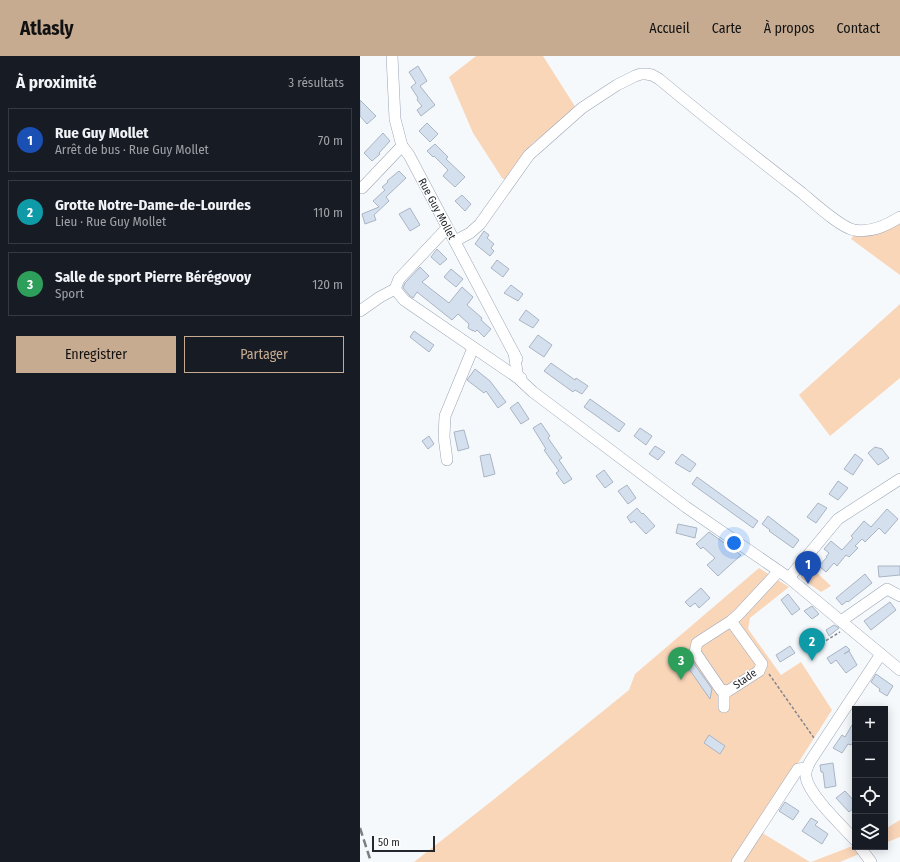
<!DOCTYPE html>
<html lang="fr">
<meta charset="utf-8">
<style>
body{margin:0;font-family:"Fira Sans Condensed",sans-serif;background:#242831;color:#f1f3f6}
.controls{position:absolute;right:12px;bottom:12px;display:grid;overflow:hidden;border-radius:0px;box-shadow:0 2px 10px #0003}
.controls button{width:36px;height:36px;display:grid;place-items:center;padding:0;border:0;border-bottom:1px solid #363941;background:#171b24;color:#f1f3f6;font:20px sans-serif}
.scale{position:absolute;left:12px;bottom:10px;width:63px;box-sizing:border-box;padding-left:4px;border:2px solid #24282e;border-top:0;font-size:11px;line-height:14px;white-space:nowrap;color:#24282e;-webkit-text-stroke:3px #fff;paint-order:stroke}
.you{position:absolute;left:374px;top:487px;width:14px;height:14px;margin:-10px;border:3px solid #fff;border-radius:50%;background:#1a73e8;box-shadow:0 0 0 6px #1a73e833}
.badge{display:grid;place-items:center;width:26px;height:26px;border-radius:50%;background:#c6ab91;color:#fff;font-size:13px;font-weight:700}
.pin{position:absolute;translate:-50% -33px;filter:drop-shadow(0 1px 2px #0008)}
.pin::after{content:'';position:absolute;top:21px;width:14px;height:12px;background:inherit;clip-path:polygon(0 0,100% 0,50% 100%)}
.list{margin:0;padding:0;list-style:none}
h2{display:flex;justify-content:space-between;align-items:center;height:52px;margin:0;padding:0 16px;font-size:17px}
h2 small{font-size:13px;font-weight:400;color:#9ea1a6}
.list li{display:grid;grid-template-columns:26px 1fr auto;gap:12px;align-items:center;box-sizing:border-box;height:64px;margin:0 8px 8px;padding:0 8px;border:1px solid #363941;border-radius:0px}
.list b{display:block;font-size:15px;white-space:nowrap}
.list p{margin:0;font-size:13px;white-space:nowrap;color:#9ea1a6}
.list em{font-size:13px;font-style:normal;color:#9ea1a6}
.actions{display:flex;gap:8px;padding:12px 16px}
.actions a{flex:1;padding:9px 0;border:1px solid #c6ab91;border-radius:0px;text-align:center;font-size:14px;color:#c6ab91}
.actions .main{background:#c6ab91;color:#111}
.icon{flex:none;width:22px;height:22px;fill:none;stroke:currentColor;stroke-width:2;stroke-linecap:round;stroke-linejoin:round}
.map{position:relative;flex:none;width:540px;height:806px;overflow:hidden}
header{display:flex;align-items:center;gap:24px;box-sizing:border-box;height:56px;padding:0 20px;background:#c6ab91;color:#111}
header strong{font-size:19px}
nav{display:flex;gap:22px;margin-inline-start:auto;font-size:14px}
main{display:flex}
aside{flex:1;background:#171b24}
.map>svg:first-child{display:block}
.green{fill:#fad6b9}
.building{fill:#d5e0ef;stroke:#a9b4c4}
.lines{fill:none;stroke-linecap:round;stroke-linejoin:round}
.minor-casing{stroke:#9aa5b5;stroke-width:12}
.path{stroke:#83868b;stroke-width:1.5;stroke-dasharray:3 2;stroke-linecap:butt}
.minor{stroke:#fff;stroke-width:11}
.rail{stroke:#7a7e82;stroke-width:2.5;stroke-dasharray:8 4;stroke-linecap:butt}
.labels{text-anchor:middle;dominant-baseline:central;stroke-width:3;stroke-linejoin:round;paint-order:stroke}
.street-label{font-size:11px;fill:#24282e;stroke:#fff}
</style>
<header>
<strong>Atlasly</strong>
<nav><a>Accueil</a><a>Carte</a><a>À propos</a><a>Contact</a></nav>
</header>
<main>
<aside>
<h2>À proximité<small>3 résultats</small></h2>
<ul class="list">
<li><span class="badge" style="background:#1a4fb4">1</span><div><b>Rue Guy Mollet</b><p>Arrêt de bus · Rue Guy Mollet</p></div><em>70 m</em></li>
<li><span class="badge" style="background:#0f9aa8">2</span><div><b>Grotte Notre-Dame-de-Lourdes</b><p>Lieu · Rue Guy Mollet</p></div><em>110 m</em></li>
<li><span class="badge" style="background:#2e9e5b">3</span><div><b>Salle de sport Pierre Bérégovoy</b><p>Sport</p></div><em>120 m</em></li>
</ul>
<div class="actions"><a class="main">Enregistrer</a><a>Partager</a></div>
</aside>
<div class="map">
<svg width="540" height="806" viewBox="0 0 540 806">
<rect width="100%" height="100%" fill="#f6f9fc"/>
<g class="green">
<polygon points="116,0 183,0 216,52 173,87 146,124 142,122 113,77 89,21"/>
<polygon points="540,165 540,219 491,183 497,175"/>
<polygon points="540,248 540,322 470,380 439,339"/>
<polygon points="451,511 471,530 461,536 441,522 441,516"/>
<polygon points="399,512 429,531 390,562 388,573 421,619 441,606 472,654 396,773 450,806 54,806 133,744 269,634 275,618"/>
<polygon points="540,764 540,781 525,787 525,773"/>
<polygon points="495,789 495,791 516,791 480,806 451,806"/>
</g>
<g class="building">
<polygon points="58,10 67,25 60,30 75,49 61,60 57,54 62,50 57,44 58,42 51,31 56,27 49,16"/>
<polygon points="0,44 16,60 7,68 0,60"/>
<polygon points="67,67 78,78 70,86 59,75"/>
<polygon points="23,77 30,85 19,97 20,98 12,105 4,97"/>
<polygon points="75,88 88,101 86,103 105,121 95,131 83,120 88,114 74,100 73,101 67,95"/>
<polygon points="39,115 46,122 26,141 29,145 14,159 16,164 5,168 2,158 19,151 13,145 25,134 22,131 28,126 27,125"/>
<polygon points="102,139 111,148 105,155 95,145"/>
<polygon points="50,152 60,169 50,175 39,158"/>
<polygon points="124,175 129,179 127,182 134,188 131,192 134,195 130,200 115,188"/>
<polygon points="77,193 87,203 80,209 71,201"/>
<polygon points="137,204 149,213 143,221 131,212"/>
<polygon points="60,211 69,220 62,226 89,247 102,231 113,241 107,249 122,262 121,264 131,273 124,281 117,274 115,276 113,274 113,275 108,272 109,268 98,258 92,264 57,236 53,242 49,239 43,232 45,227"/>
<polygon points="91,213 103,223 96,231 84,221"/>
<polygon points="151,229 163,238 158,245 144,237"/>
<polygon points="166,254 179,264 173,272 159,264"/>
<polygon points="54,275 74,289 69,296 50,281"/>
<polygon points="178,279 192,289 184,301 169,291"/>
<polygon points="191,307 215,324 216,322 228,330 222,338 215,334 213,336 184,315"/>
<polygon points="115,313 130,325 146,346 138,352 126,335 124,337 107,324"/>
<polygon points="230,343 265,368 259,376 224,351"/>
<polygon points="158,346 169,363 161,368 150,352"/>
<polygon points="181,367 190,380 188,382 202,402 199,404 212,423 204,428 196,417 199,415 184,394 186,393 173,372"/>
<polygon points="280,372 292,380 286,389 274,380"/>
<polygon points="104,374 109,392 98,395 94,376"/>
<polygon points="69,380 74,388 68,393 62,385"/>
<polygon points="295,390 305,396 298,404 289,398"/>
<polygon points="515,391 522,393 529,402 518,409 508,397"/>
<polygon points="130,398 135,418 124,421 120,400"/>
<polygon points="322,398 336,408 330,416 315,407"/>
<polygon points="495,398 503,404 493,419 484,413"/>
<polygon points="244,414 253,426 245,432 236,420"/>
<polygon points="337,421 398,465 393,472 332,428"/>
<polygon points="478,425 488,432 478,444 469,438"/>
<polygon points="267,429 276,442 268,448 258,435"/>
<polygon points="458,447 467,452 456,467 447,461"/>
<polygon points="277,452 282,458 283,457 295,470 286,478 274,465 271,467 267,461"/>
<polygon points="527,453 538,463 525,478 519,472 505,486 502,483 495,490 498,492 489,501 486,499 477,510 474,507 466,516 459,510 467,501 466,501 469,497 464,493 471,485 482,494 493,482 491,480 504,465 511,471"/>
<polygon points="408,460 439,484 433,492 409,475 410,474 402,468"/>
<polygon points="318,468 337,472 335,482 316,477"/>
<polygon points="349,476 381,499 358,520 347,509 355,502 343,491 341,493 336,488"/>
<polygon points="518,510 540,510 540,519 519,521"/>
<polygon points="505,518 512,527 488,546 487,545 482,549 476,542"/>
<polygon points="341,532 350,542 339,552 335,547 330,551 325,546"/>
<polygon points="428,538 440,553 432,559 421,544"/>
<polygon points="530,546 536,554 511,574 504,565"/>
<polygon points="452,550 459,558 452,563 444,555"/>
<polygon points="474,569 479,572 469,580 466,574"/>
<polygon points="430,590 435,597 420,606 416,599"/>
<polygon points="486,590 490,594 484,598 489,595 497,609 486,617 476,604 471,608 467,602"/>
<polygon points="328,599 352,633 350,643 322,603"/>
<polygon points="516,618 533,630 527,640 519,635 520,633 511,626"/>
<polygon points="495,664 495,684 491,689 488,688 482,697 473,692 482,679 485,681"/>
<polygon points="349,679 365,690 360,698 344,687"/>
<polygon points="473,707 476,730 465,732 463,716 461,716 460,709"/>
<polygon points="485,735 495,746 495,751 489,756 476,742"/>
<polygon points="425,746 439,755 433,764 419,755"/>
<polygon points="451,762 458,766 455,769 468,778 462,788 442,775"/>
</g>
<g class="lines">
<defs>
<g id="minor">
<polyline points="32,0 35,63 42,90 49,99 157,303"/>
<polyline points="2,132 42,90"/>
<path d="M95,185L110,177L120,168L169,99L222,52L257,29L275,20L281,18H286L292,19L299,23C346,62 394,100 442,137C454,147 480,171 494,174C511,177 526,170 540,161"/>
<polyline points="35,233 44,244 158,322 161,322"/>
<polyline points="0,255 20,241 35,233 39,223 87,172"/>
<polyline points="154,297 158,322 173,336 326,451 429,522 540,614"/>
<polyline points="87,404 84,381 85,360 113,292"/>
<polyline points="429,522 478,463 540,423"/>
<polyline points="371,565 402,608 399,615 368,635 361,634 335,596 337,587 371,565 378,559 419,515"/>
<polyline points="481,565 527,533 540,540"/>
<polyline points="364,651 364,635"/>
<path d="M495,784C482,770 449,739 446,721C445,715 448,709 451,704L521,598"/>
<polyline points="500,791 511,806"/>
<polyline points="377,806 438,713 447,712"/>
</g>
</defs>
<use href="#minor" class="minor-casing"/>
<g class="path">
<polyline points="449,595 480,576"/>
<polyline points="409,618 454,682"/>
</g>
<use href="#minor" class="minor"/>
<polyline class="rail" points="0,772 11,806"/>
</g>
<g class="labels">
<g class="street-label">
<text transform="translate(77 153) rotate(62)">Rue Guy Mollet</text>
<text transform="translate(385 623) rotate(-35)">Stade</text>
</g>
</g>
</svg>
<div class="controls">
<button>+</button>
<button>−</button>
<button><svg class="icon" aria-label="locate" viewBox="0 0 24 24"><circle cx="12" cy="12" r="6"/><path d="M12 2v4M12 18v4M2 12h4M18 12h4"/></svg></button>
<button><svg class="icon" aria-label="layers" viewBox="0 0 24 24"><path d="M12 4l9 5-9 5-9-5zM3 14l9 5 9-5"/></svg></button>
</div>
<div class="scale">50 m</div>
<div class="you"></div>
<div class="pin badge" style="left:448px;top:528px;background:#1a4fb4">1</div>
<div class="pin badge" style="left:452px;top:605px;background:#0f9aa8">2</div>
<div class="pin badge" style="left:321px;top:624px;background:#2e9e5b">3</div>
</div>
</main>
